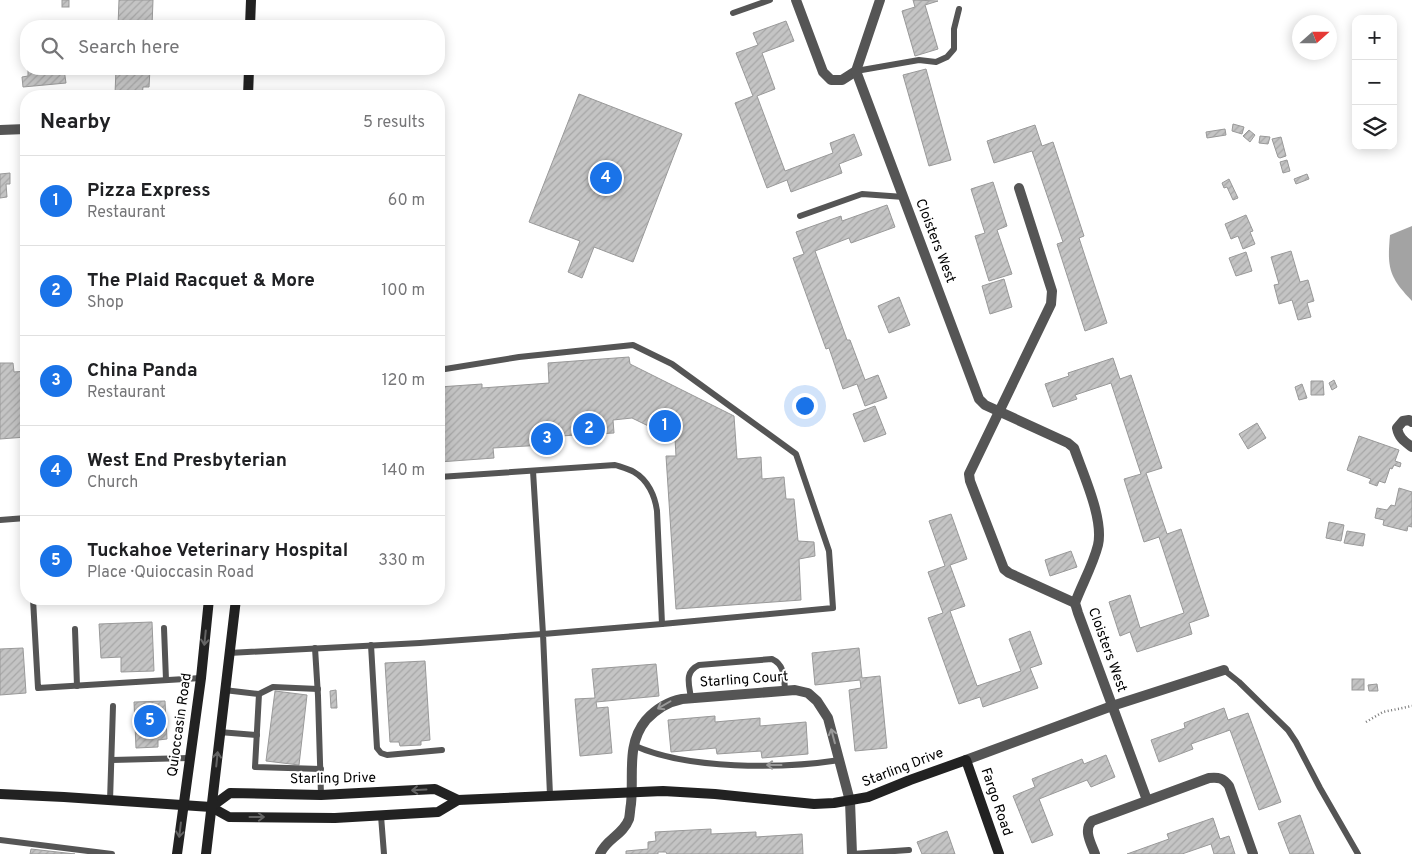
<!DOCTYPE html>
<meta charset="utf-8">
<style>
body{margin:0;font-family:Overpass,sans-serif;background:#f2f2f2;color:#202124}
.controls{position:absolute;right:15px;top:15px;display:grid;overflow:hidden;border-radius:10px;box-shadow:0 2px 12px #0003}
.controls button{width:45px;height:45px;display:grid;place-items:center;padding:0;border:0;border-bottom:1px solid #e0e0e0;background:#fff;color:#202124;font:25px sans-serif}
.compass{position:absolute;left:1292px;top:15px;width:45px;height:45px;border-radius:50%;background:#fff;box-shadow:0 2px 12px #0003;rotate:69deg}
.you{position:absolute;left:804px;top:405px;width:18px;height:18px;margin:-12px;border:4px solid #fff;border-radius:50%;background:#1a73e8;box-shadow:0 0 0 8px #1a73e833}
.badge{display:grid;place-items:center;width:32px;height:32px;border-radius:50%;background:#1a73e8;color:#fff;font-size:16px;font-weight:700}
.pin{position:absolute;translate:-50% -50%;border:2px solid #fff;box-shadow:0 1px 5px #0006}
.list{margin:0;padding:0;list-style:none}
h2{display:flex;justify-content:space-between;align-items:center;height:65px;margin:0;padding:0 20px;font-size:21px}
h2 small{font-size:16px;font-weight:400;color:#757577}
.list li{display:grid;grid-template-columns:32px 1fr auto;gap:15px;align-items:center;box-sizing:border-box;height:90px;padding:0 20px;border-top:1px solid #e0e0e0}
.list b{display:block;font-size:19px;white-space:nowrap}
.list p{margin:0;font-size:16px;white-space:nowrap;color:#757577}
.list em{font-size:16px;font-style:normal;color:#757577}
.icon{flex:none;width:28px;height:28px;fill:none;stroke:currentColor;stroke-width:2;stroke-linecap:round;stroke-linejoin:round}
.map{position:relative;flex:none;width:1412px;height:854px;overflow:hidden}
.search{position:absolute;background:#fff;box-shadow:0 2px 12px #0003;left:20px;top:20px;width:425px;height:55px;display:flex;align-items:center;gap:12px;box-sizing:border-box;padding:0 18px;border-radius:20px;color:#757577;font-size:19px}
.panel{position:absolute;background:#fff;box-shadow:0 2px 12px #0003;left:20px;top:90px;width:425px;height:515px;border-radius:20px}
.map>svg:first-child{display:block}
.water{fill:#a3a3a3}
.building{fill:url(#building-hatch);stroke:#999}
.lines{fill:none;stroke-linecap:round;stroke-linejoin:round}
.path{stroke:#777;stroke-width:2.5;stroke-dasharray:1 2.5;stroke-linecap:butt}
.lane{stroke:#555;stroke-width:6}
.street{stroke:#555;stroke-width:10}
.secondary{stroke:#222;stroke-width:10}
.oneway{stroke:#646464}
.oneway2{stroke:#999}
.labels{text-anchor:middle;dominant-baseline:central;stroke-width:4;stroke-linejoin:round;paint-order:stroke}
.street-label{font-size:14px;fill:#000;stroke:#fff}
</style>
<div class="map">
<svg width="1412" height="854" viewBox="0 0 1412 854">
<defs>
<pattern id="building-hatch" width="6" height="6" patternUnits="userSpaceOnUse" patternTransform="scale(1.25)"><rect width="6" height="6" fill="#c4c4c4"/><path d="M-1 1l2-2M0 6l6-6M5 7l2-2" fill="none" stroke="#a7a7a7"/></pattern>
</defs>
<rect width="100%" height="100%" fill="#fff"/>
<path class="water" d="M1412,226V301C1389,277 1387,268 1390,235Z"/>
<g class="building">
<rect x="62" y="0" width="7" height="7"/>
<polygon points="119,0 153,0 152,26 118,26"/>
<polygon points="913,0 938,1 925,5 938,49 915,56 902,11 915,7"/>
<polygon points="786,21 794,41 762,53 775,89 757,96 785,171 833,153 830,143 854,134 862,155 839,164 842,173 791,192 787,180 767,188 735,103 753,96 736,53 758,45 753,33"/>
<polygon points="28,69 64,69 66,83 23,87 22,77 28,76"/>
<polygon points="116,69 150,69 149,87 143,87 142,96 115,94"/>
<polygon points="926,69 951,160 929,166 903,75"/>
<polygon points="579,94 682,134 633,262 594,247 582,278 568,272 580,241 529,222"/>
<polygon points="1233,124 1244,127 1242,134 1232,131"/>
<polygon points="1035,125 1042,146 1053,142 1084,236 1079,238 1107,323 1085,331 1057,244 1063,242 1032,151 994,163 987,141"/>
<polygon points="1225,129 1226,135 1207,138 1206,132"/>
<polygon points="1249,130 1255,135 1250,142 1243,136"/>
<polygon points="1260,136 1270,137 1268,144 1259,143"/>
<polygon points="1281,137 1286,156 1280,158 1278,157 1272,139"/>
<polygon points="1287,160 1290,171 1283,173 1280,162"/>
<polygon points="10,173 10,184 6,184 7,197 0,198 0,174"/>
<polygon points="1307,174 1309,179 1296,184 1294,179"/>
<polygon points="1229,179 1238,198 1233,200 1227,187 1224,188 1222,183"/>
<polygon points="993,182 1007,226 997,230 1012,274 989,281 975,236 985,233 971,189"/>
<polygon points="887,205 895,227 851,243 849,238 815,251 847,340 850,340 865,380 878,375 887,398 865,406 857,384 843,389 829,348 826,349 793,258 804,254 796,232 841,216 842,221"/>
<polygon points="1246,215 1253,231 1250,232 1255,244 1243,249 1238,236 1231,239 1225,224"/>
<polygon points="1291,251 1300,282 1308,280 1314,301 1307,303 1311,317 1298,320 1292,300 1279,304 1274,285 1279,284 1271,257"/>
<polygon points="1246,252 1252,271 1236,276 1229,258"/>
<polygon points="1004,279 1012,307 990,314 982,286"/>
<polygon points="899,297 910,325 889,333 878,306"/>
<polygon points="629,357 630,364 734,416 737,459 761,457 762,479 784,477 786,499 794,499 798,541 814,542 815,556 799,559 801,600 676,609 666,456 676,456 675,439 632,418 613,420 614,433 560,436 561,444 493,448 494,458 439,462 439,387 482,384 482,388 549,383 548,363"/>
<polygon points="1113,358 1120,379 1131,375 1162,468 1146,473 1167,534 1181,529 1209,616 1189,623 1192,634 1137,652 1130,632 1120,636 1109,602 1130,595 1140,628 1184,613 1159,537 1144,542 1124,479 1141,474 1111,383 1075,395 1077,399 1053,407 1045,384 1069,376 1068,373"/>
<polygon points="0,363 13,363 14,372 26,371 26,437 0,439"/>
<polygon points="1334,380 1337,387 1332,390 1329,383"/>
<polygon points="1311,381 1323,381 1324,395 1311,395"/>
<polygon points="1302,384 1307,398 1299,400 1295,387"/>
<polygon points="875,406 886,434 864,442 853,414"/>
<polygon points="1257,423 1266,438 1248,449 1239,434"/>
<polygon points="1359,436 1399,450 1395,461 1401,463 1400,467 1394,465 1392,469 1390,468 1385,483 1379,481 1377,486 1369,483 1371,479 1347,470"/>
<polygon points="1399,488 1412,492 1412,527 1408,526 1407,531 1383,525 1384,520 1375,518 1377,508 1387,510 1391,505 1395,506"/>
<polygon points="951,514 967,559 950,565 965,606 950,611 977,686 1021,671 1009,639 1030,631 1042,664 1030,668 1038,688 983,707 980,697 959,704 928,618 943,613 928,572 945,566 929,521"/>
<polygon points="1329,522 1344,525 1341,541 1326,538"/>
<polygon points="1347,531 1365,534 1363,546 1344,543"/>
<polygon points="1071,551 1077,567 1050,576 1045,560"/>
<polygon points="152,622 154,671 121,672 121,657 101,658 99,624"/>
<polygon points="23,648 26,693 0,695 0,649"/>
<polygon points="859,648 862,678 880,676 887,748 855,751 849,690 861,688 860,680 815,685 812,653"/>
<polygon points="425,661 430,740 421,741 421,745 400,746 399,742 390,742 385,663"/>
<polygon points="656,664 659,696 596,702 597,708 608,707 612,753 580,756 575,699 595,698 592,669"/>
<rect x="1352" y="679" width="12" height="11"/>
<polygon points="1377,684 1378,691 1369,691 1368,685"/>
<polygon points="336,690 337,708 331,708 330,691"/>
<polygon points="275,691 307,695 299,765 266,761"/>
<polygon points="165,701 167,739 158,740 158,747 136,748 134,702"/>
<polygon points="1224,708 1228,720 1248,713 1281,802 1259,810 1230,730 1191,744 1193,749 1159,762 1151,740 1185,728 1184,723"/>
<polygon points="715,716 715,722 760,718 760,726 806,722 808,754 762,758 761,751 717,754 716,748 671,752 668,720"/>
<polygon points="1106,755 1115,777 1091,787 1087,780 1039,799 1053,835 1032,843 1013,796 1035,787 1032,779 1082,759 1084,764"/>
<polygon points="1300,815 1314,854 1290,854 1278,823"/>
<polygon points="1213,818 1220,839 1229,836 1235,854 1214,854 1211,844 1182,854 1127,854 1169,839 1167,834"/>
<polygon points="711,829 711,834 756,832 756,837 802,834 803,854 667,854 666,852 658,852 658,854 626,854 626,851 648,849 648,842 656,841 655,832"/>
<polygon points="947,831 955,854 922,854 917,842"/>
<polygon points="31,849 75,854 30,854"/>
</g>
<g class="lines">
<polyline class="path" points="1366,722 1383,712 1412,706"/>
<g class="lane">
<polyline points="733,13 770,0"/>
<polyline points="856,71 919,60 936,62 947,57 954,49 954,29 959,9"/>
<polyline points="800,216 862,194 904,197"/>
<polyline points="439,370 519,357 633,345 672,364 796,454 829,551 833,608 662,624"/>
<path d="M439,477L615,465C621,467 629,469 634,472C648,480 655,496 657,511L662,624L543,634L550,795"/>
<polyline points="0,520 26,518"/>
<polyline points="33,599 38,688 201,678"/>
<polyline points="164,628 166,680"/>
<polyline points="75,629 77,686"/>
<polyline points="371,645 377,748 381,753 387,755 442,750"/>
<polyline points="315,648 318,696 321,795"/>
<polyline points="229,653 420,643 543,634 533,471"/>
<polyline points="1224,670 1239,682 1288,730 1296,742 1320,788 1358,854"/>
<polyline points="318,689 273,687 259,694 255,767 321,769"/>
<polyline points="224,690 259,694"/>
<path d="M691,698C689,684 684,672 699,665L772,659C785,665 784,678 785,690"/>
<polyline points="219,732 257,735"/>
<path d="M633,745C687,770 781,769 840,760"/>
<polyline points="112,760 189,758"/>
<polyline points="110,801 113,706"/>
<polyline points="381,816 384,854"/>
<polyline points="0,840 112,854"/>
<polyline points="852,854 909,850"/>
</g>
<g class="street">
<polyline points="796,0 823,72 831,80 842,80 856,71 880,0"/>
<path d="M856,71L979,399L985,405L1068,443L1074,448C1083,474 1104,519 1098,545C1093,565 1082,584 1075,603L1078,613L1147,800"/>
<polyline points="0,130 26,129"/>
<polyline points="1019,188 1052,291 1051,304 969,474 970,481 1004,569 1009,573 1075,603"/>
<path d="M1412,422L1409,420L1403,421L1397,428C1399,438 1404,441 1412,447"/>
<polyline points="966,760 1112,706 1224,670"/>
<path d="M600,854C606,839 623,835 629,819C630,815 630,809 631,804C634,775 626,744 646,720C656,709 667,702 682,699L795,690L808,693L817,701L828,718L850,801L852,854"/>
<path d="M1095,854C1091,843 1083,830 1092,821L1209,778C1219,777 1223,778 1229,786L1253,854"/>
</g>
<g class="secondary">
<polyline points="250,26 251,0"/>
<polyline points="248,96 249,69"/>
<polyline points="0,794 64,797 211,807 229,817 335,818 438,812 458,800"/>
<polyline points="211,807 230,793 321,795 435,789 458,800 663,791 715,794 814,804 834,803 868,797 910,780 966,760 999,854"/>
<polyline points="177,854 201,678 209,599"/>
<polyline points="206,854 236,599"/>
</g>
</g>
<defs><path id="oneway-shaft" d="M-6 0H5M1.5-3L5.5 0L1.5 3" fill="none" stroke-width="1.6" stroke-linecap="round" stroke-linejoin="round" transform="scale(1.25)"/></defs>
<g class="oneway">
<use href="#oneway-shaft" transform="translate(205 638) rotate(96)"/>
<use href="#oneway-shaft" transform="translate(217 759) rotate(-84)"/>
<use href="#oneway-shaft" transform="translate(419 790) rotate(177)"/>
<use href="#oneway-shaft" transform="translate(257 817)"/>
<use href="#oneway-shaft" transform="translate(180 830) rotate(97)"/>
</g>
<g class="oneway2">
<use href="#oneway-shaft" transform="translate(664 705) rotate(150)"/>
<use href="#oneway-shaft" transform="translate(833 736) rotate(-105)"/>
<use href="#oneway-shaft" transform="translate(774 765) rotate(180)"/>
</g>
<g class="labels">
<g class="street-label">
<text transform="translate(935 241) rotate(69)">Cloisters West</text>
<text transform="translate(1107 650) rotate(70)">Cloisters West</text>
<text transform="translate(744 680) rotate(-4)">Starling Court</text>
<text transform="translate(180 725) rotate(-82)">Quioccasin Road</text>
<text transform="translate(903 768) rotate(-21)">Starling Drive</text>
<text transform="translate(333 779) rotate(-1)">Starling Drive</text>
<text transform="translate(996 802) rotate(71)">Fargo Road</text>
</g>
</g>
</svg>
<div class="controls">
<button>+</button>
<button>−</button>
<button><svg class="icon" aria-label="layers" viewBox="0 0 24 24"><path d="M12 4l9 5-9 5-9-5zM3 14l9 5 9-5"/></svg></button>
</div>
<svg class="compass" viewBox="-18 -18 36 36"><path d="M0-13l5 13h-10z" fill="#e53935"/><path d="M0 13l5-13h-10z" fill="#757577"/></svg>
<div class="you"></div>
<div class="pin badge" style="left:665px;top:426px">1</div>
<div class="pin badge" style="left:589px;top:429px">2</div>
<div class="pin badge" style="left:547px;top:439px">3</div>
<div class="pin badge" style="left:606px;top:178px">4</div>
<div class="pin badge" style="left:150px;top:721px">5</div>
<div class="search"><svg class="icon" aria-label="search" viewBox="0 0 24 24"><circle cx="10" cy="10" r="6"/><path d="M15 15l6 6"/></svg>Search here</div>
<section class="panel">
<h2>Nearby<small>5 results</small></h2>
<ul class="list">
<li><span class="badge">1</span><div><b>Pizza Express</b><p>Restaurant</p></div><em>60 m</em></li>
<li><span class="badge">2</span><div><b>The Plaid Racquet &amp; More</b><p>Shop</p></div><em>100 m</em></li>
<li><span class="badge">3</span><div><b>China Panda</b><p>Restaurant</p></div><em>120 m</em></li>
<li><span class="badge">4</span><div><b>West End Presbyterian</b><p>Church</p></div><em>140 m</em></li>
<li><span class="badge">5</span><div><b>Tuckahoe Veterinary Hospital</b><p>Place · Quioccasin Road</p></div><em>330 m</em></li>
</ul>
</section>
</div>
